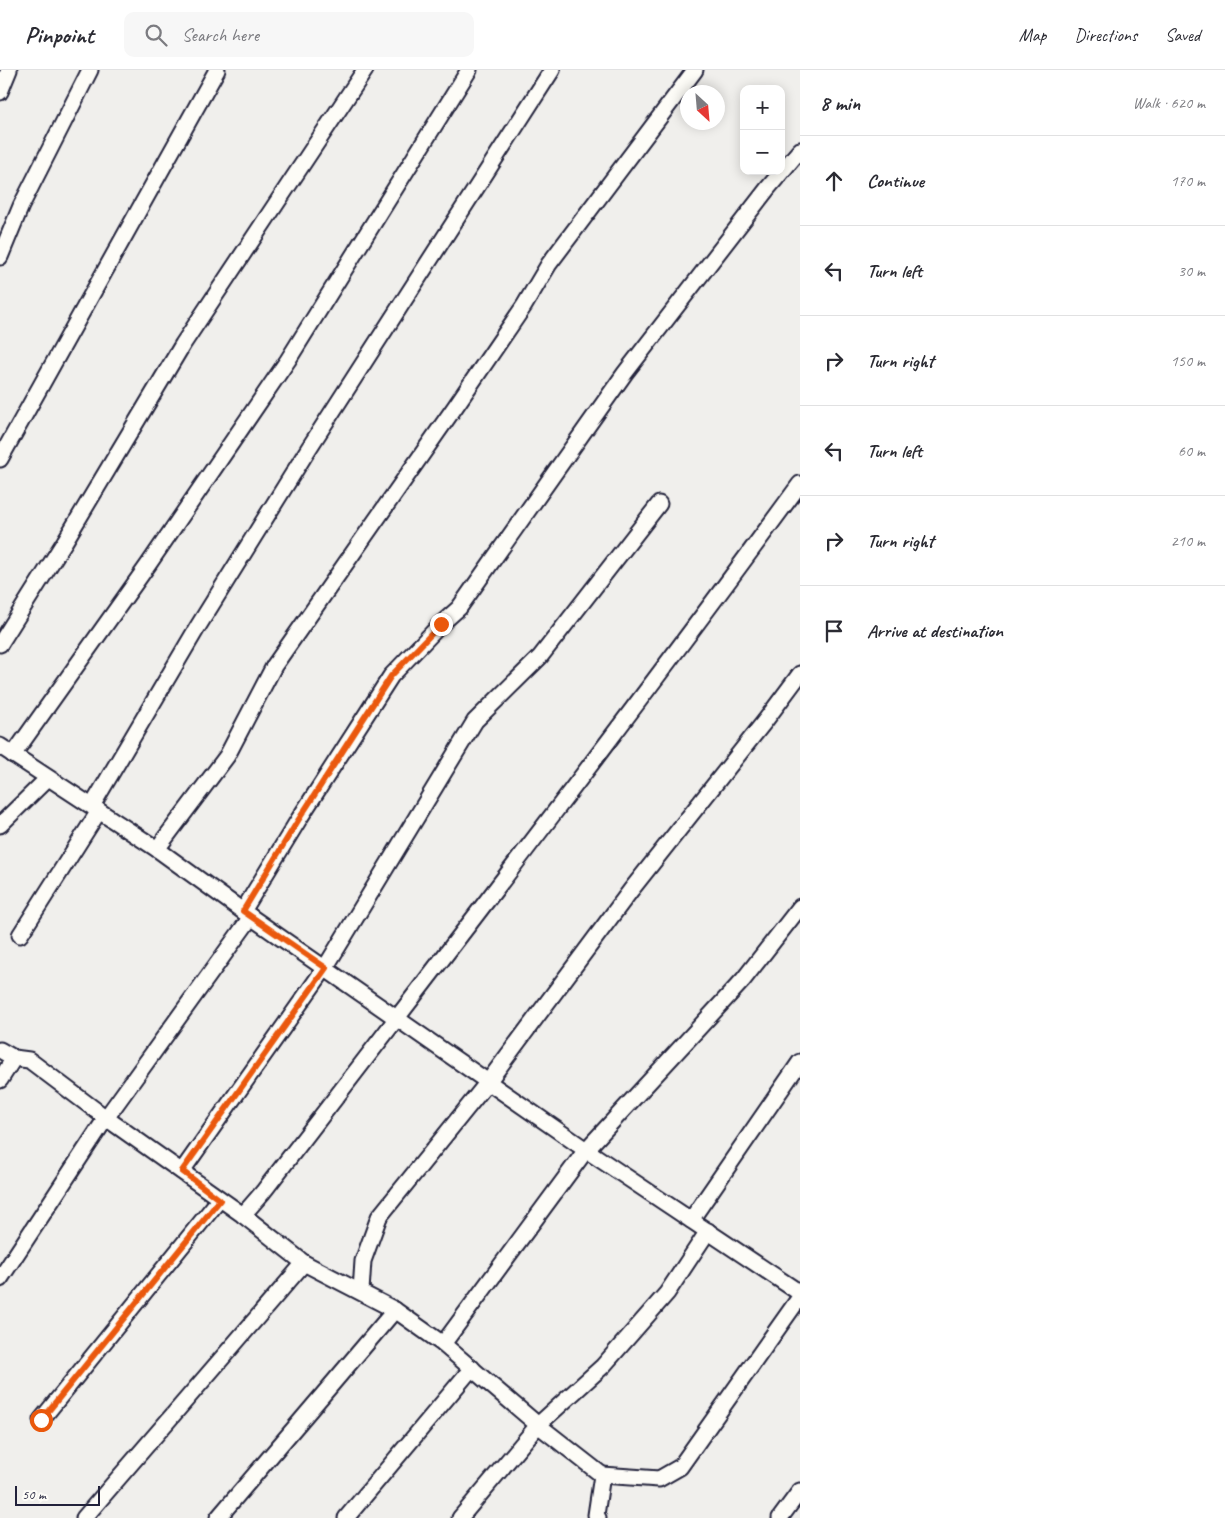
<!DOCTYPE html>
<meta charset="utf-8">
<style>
body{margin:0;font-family:Caveat,sans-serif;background:#f7f7f7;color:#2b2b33}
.controls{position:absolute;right:15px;top:15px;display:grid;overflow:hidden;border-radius:10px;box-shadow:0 2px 12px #0003}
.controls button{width:45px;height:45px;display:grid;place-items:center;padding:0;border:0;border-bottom:1px solid #e1e1e2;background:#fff;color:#2b2b33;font:25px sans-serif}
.compass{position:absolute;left:680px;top:15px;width:45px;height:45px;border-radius:50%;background:#fff;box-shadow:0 2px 12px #0003;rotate:154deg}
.scale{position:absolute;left:15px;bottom:12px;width:85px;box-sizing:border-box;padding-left:5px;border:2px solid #22223b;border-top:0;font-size:14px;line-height:18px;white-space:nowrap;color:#22223b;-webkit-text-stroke:4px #fdfcf7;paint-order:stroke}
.stop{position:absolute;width:15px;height:15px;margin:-11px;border:4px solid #ea580c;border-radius:50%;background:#fff}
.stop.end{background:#ea580c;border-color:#fff;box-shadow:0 1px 5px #0008}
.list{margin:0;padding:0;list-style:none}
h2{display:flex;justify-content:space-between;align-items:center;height:65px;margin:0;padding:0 20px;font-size:21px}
h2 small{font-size:16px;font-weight:400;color:#7c7c81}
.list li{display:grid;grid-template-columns:32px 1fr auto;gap:15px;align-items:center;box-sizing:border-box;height:90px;padding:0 20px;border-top:1px solid #e1e1e2}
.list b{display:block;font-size:19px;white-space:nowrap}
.list em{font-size:16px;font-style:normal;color:#7c7c81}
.icon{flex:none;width:28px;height:28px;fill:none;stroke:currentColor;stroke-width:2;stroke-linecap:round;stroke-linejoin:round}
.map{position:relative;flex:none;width:800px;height:1448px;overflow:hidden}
header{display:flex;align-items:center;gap:30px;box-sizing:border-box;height:70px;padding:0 25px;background:#fff;border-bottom:1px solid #e1e1e2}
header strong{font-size:24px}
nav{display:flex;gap:28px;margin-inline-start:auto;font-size:18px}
.search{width:350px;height:45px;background:#f7f7f7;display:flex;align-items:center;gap:12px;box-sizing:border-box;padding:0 18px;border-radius:10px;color:#7c7c81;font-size:19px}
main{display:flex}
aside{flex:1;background:#fff}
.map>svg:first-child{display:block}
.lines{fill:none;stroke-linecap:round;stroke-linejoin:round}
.minor-casing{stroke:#22223b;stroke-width:19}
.minor{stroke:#fdfcf7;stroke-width:15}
.route{stroke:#ea580c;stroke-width:6}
</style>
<header>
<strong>Pinpoint</strong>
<div class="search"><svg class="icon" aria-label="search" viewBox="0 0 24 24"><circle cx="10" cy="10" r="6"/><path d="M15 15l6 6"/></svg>Search here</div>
<nav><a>Map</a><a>Directions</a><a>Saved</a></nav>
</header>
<main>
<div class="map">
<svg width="800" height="1448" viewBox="0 0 800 1448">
<rect width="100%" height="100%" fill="#f0efec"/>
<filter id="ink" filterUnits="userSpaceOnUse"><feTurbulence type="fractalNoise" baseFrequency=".02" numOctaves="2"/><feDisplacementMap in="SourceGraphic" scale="10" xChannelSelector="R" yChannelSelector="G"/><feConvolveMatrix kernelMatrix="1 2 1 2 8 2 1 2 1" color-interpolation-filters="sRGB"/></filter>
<g filter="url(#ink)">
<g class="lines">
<defs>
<g id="minor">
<polyline points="0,22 9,0"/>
<polyline points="0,187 21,136 90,0"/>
<polyline points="0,389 217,0"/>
<polyline points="0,574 65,471 183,274 365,0"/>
<polyline points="0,676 157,779 251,847 586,1080 800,1223"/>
<polyline points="13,685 148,495 288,290 469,0"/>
<polyline points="92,736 197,558 309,378 552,0"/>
<polyline points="0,755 48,708"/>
<polyline points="157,779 227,686 274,596 455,337 524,236 549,194 695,0"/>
<polyline points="243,841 299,749 391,606 441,554 459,538 625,303 768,118 800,80"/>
<polyline points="20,865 99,741"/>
<polyline points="0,980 14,988 29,990 106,1048 243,1145 304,1193 395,1240 443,1274 538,1355 602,1405 596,1445 598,1448"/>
<polyline points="0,1010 14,988"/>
<polyline points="182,1101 325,898 475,651 540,587 659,434"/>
<path d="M243,1145L263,1122C444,887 625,653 800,414"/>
<polyline points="691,1150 800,992"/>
<polyline points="0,1209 106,1048 251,847"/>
<polyline points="361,1221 363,1191 379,1147 488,1012 631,820 765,651 800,604"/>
<polyline points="443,1274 586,1080 743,910 800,837"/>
<polyline points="41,1350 219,1130"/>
<polyline points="602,1405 659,1409 680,1397 800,1227"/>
<polyline points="84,1448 304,1193"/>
<polyline points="218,1448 395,1240"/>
<polyline points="346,1448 472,1298"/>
<polyline points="460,1448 538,1355 603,1296 667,1223 708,1161"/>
<polyline points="780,1448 800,1421"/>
</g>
</defs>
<use href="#minor" class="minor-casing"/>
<use href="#minor" class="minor"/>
</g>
</g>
<g class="lines" filter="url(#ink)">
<polyline class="route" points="41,1350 220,1130 182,1101 326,898 243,841 299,749 391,606 441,554"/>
</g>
</svg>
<div class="controls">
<button>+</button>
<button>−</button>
</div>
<svg class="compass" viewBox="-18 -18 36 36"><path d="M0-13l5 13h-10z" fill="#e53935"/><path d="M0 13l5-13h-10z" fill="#7c7c81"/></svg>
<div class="scale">50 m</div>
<div class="stop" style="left:41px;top:1350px"></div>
<div class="stop end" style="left:441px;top:554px"></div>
</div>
<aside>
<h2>8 min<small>Walk · 620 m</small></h2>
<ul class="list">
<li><svg class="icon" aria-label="ahead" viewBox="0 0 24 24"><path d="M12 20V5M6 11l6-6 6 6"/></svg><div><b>Continue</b></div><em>170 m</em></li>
<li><svg class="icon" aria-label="left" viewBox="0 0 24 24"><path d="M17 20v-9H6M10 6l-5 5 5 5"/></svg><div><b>Turn left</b></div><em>30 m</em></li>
<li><svg class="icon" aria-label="right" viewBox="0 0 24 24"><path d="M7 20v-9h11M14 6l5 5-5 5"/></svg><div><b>Turn right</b></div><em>150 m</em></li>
<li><svg class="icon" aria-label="left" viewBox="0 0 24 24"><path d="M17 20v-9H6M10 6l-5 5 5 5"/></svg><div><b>Turn left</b></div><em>60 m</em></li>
<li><svg class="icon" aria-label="right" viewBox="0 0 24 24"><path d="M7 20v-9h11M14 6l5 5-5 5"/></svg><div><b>Turn right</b></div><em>210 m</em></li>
<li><svg class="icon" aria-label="arrive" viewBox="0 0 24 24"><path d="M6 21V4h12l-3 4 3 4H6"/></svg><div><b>Arrive at destination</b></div></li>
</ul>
</aside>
</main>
